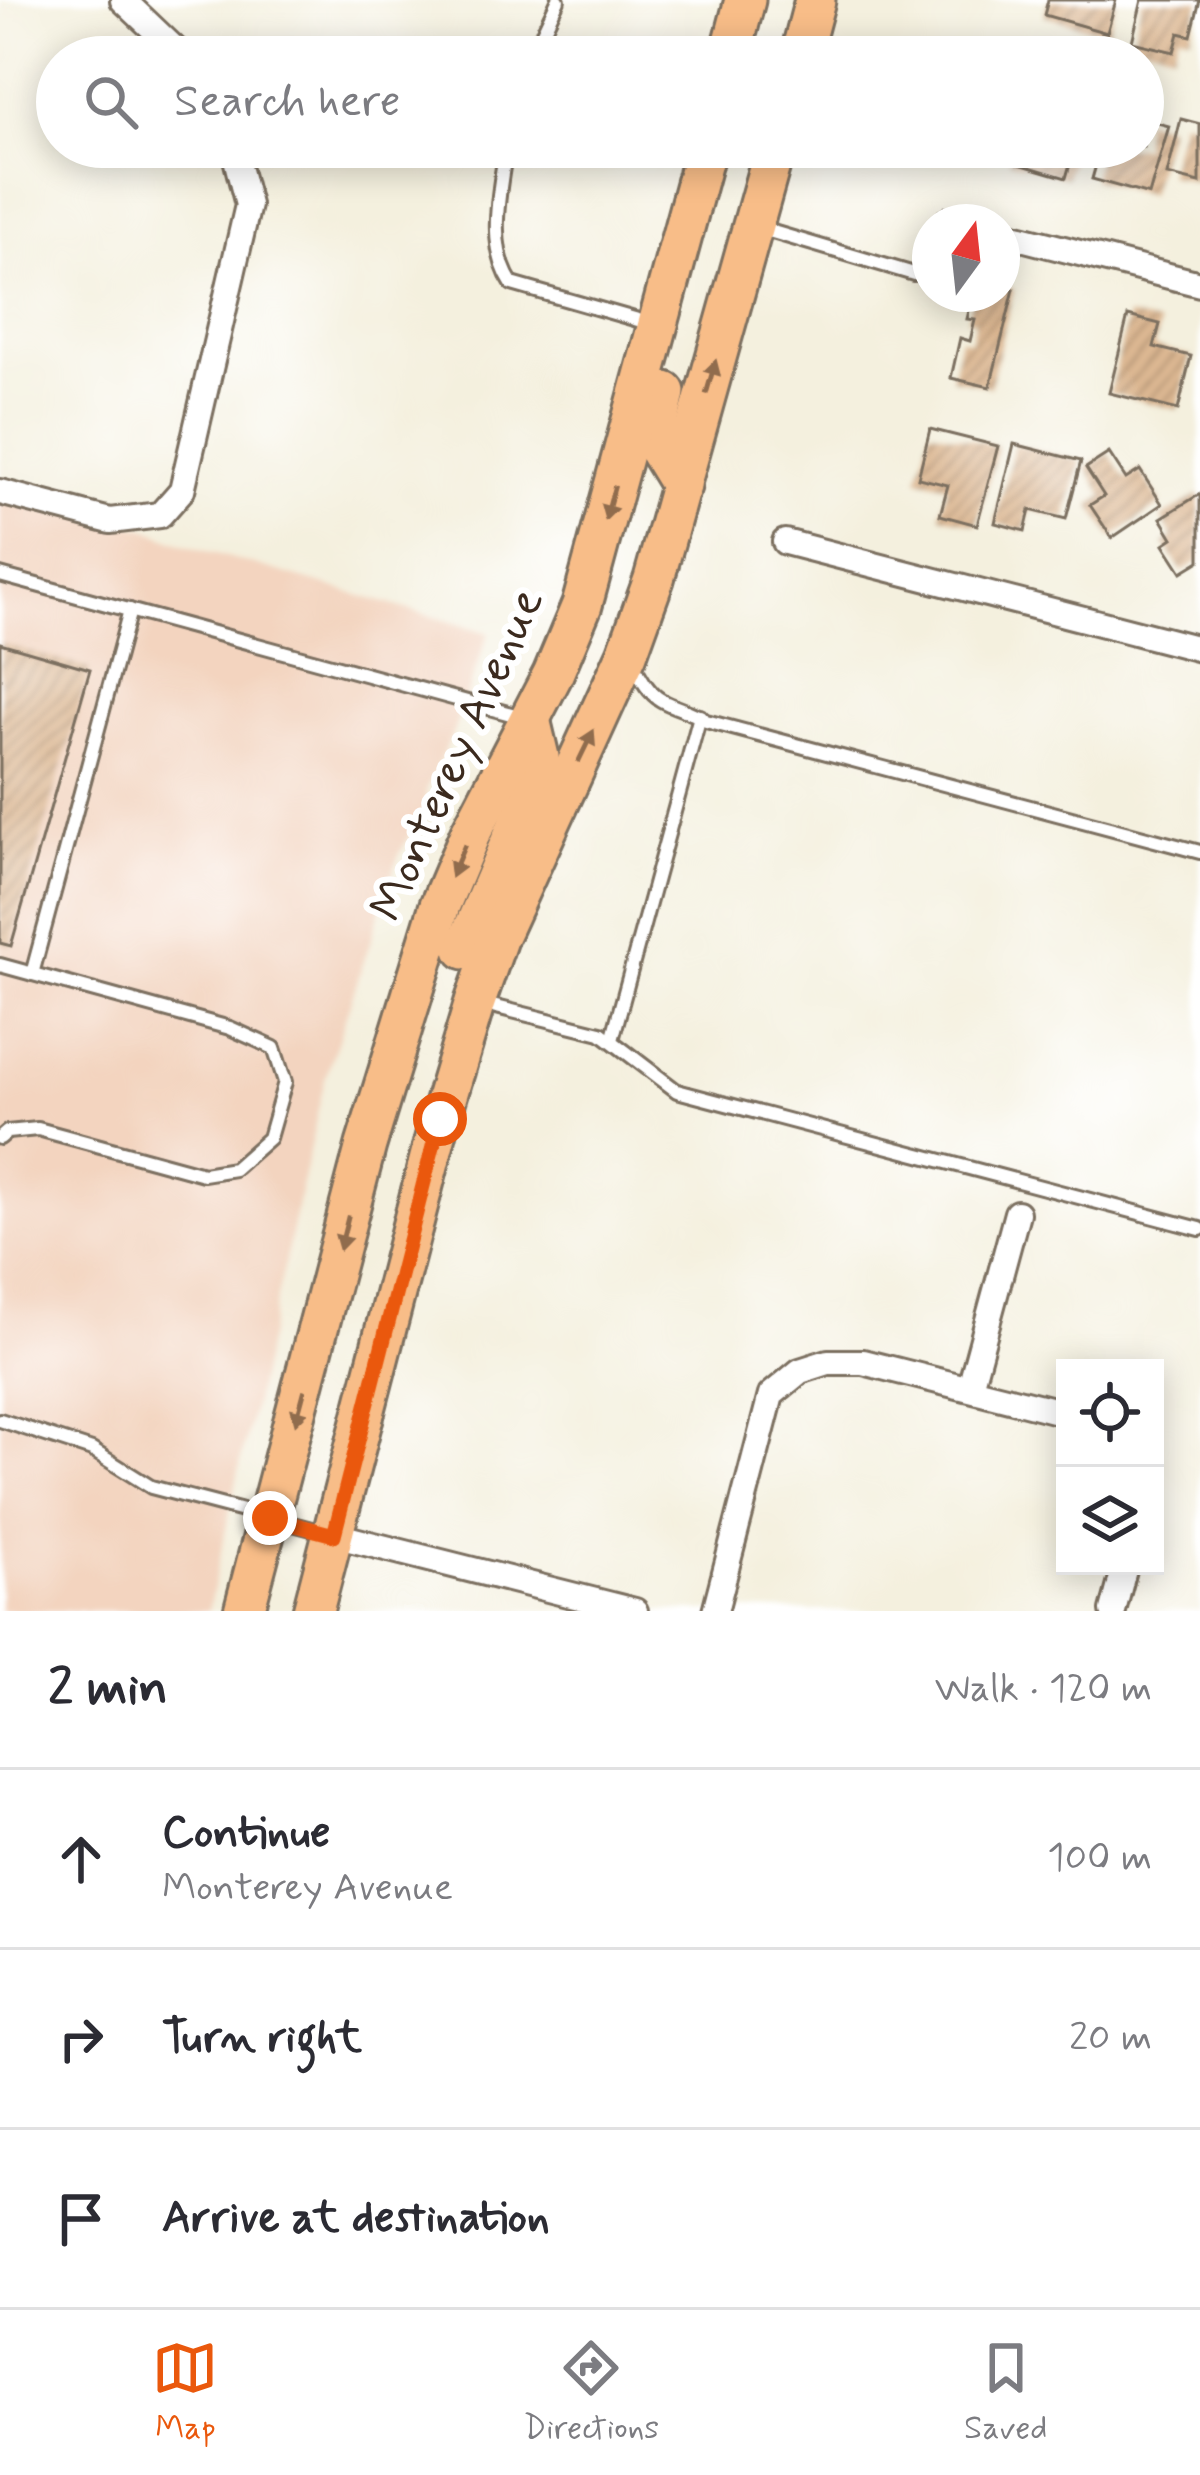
<!DOCTYPE html>
<meta charset="utf-8">
<style>
body{margin:0;font-family:Mynerve,sans-serif;background:#f2f2f3;color:#2b2b33}
.controls{position:absolute;right:36px;bottom:36px;display:grid;overflow:hidden;border-radius:0px;box-shadow:0 6px 30px #0003}
.controls button{width:108px;height:108px;display:grid;place-items:center;padding:0;border:0;border-bottom:3px solid #e1e1e2;background:#fff;color:#2b2b33;font:60px sans-serif}
.compass{position:absolute;left:912px;top:204px;width:108px;height:108px;border-radius:50%;background:#fff;box-shadow:0 6px 30px #0003;rotate:15deg}
.stop{position:absolute;width:36px;height:36px;margin:-27px;border:9px solid #ea580c;border-radius:50%;background:#fff}
.stop.end{background:#ea580c;border-color:#fff;box-shadow:0 3px 12px #0008}
.list{margin:0;padding:0;list-style:none}
h2{display:flex;justify-content:space-between;align-items:center;height:156px;margin:0;padding:0 48px;font-size:51px}
h2 small{font-size:39px;font-weight:400;color:#7c7c81}
.list li{display:grid;grid-template-columns:78px 1fr auto;gap:36px;align-items:center;box-sizing:border-box;height:180px;padding:0 48px;border-top:3px solid #e1e1e2}
.list b{display:block;font-size:45px;white-space:nowrap}
.list p{margin:0;font-size:39px;white-space:nowrap;color:#7c7c81}
.list em{font-size:39px;font-style:normal;color:#7c7c81}
.icon{flex:none;width:66px;height:66px;fill:none;stroke:currentColor;stroke-width:2;stroke-linecap:round;stroke-linejoin:round}
.map{position:relative;flex:none;width:1200px;height:1611px;overflow:hidden}
.search{position:absolute;background:#fff;box-shadow:0 6px 30px #0003;left:36px;right:36px;top:36px;height:132px;display:flex;align-items:center;gap:30px;box-sizing:border-box;padding:0 42px;border-radius:66px;color:#7c7c81;font-size:45px}
.sheet{height:696px;background:#fff}
nav{display:flex;justify-content:space-around;align-items:center;box-sizing:border-box;height:168px;border-top:3px solid #e1e1e2;background:#fff;font-size:33px;color:#7c7c81}
nav a{display:grid;justify-items:center;gap:6px}
nav .on{color:#ea580c}
.map>svg:first-child{display:block}
.built{fill:#f3d4bf}
.building{fill:url(#building-hatch)}
.lines{fill:none;stroke-linecap:round;stroke-linejoin:round}
.service-casing{stroke:#7c6f61;stroke-width:18}
.minor-casing{stroke:#7c6f61;stroke-width:30}
.primary-casing{stroke:#7c6f61;stroke-width:45}
.service{stroke:#fff;stroke-width:12}
.minor{stroke:#fff;stroke-width:24}
.primary{stroke:#f8bd88;stroke-width:39}
.oneway{fill:#906c4e}
.route{stroke:#ea580c;stroke-width:15}
.labels{text-anchor:middle;dominant-baseline:central;stroke-width:12;stroke-linejoin:round;paint-order:stroke}
.street-label{font-size:48px;fill:#3b2a1e;stroke:#fff}
</style>
<div class="map">
<svg width="1200" height="1611" viewBox="0 0 1200 1611">
<defs>
<pattern id="building-hatch" width="6" height="6" patternUnits="userSpaceOnUse" patternTransform="scale(3)"><rect width="6" height="6" fill="#dcb792"/><path d="M-1 1l2-2M0 6l6-6M5 7l2-2" fill="none" stroke="#b49577"/></pattern>
</defs>
<rect width="100%" height="100%" fill="#fff"/>
<filter id="ink" filterUnits="userSpaceOnUse"><feTurbulence type="fractalNoise" baseFrequency=".00833" numOctaves="2"/><feDisplacementMap in="SourceGraphic" scale="24" xChannelSelector="R" yChannelSelector="G"/><feConvolveMatrix kernelMatrix="1 2 1 2 8 2 1 2 1" color-interpolation-filters="sRGB"/></filter>
<filter id="wash" filterUnits="userSpaceOnUse"><feTurbulence type="fractalNoise" baseFrequency=".004" numOctaves="4" result="noise"/><feDisplacementMap in="SourceGraphic" scale="48" xChannelSelector="R" yChannelSelector="G"/><feGaussianBlur stdDeviation="2.7" result="paint"/><feColorMatrix in="noise" values="0 0 0 0 0 0 0 0 0 0 0 0 0 0 0 0 0 1.4 0 .05"/><feComposite in="paint" operator="in"/></filter>
<g filter="url(#wash)">
<rect width="100%" height="100%" fill="#f4f0de"/>
<polygon class="built" points="0,489 149,530 186,545 489,633 453,733 427,787 425,805 398,857 325,1079 208,1611 0,1611"/>
<g id="blocks">
<g class="building">
<polygon points="1048,0 1116,0 1107,33 1044,15"/>
<polygon points="1142,0 1200,0 1191,36 1179,33 1174,52 1132,42"/>
<polygon points="1143,119 1169,126 1149,195 1092,179 1101,147 1143,147"/>
<polygon points="1181,119 1200,124 1200,183 1167,175"/>
<polygon points="1013,147 1075,147 1066,178 1009,161"/>
<polygon points="1002,287 1014,289 990,387 951,378 960,338 970,341 975,320 967,319 973,294 1002,294"/>
<polygon points="1128,316 1160,324 1154,347 1191,356 1178,410 1109,393"/>
<polygon points="930,429 998,446 977,525 940,515 948,485 918,478"/>
<polygon points="1014,444 1081,461 1066,519 1030,510 1025,531 995,523"/>
<polygon points="1109,453 1126,479 1140,470 1162,504 1112,538 1090,505 1104,496 1086,468"/>
<polygon points="1200,494 1200,561 1182,572 1164,544 1173,538 1161,518"/>
<polygon points="0,643 90,669 11,946 0,943"/>
</g>
</g>
</g>
<g filter="url(#ink)">
<use href="#blocks" fill-opacity="0" stroke="#7c6f61" stroke-width="3"/>
<g class="lines">
<defs>
<g id="service">
<polyline points="531,57 558,0"/>
<path d="M506,147C500,191 486,245 512,284L652,324"/>
<polyline points="759,228 914,274"/>
<polyline points="0,575 526,718"/>
<path d="M631,660C639,674 647,692 661,700C676,709 691,710 706,721L1200,852"/>
<polyline points="0,965 230,1028 274,1048 285,1082 269,1138 234,1169 203,1174 38,1129 7,1132 0,1138"/>
<polyline points="32,974 130,610"/>
<polyline points="480,1003 601,1033 677,1091 1200,1229"/>
<polyline points="612,1040 700,716"/>
<polyline points="0,1420 92,1450 151,1487 327,1533"/>
</g>
<g id="minor">
<polyline points="123,0 183,57"/>
<polyline points="949,220 957,222"/>
<polyline points="1002,233 1200,284"/>
<polyline points="0,492 110,521 160,515 182,490 248,205 233,147"/>
<polyline points="785,542 1200,649"/>
<polyline points="970,1387 1017,1213"/>
<polyline points="334,1535 635,1611"/>
<polyline points="715,1611 771,1395 800,1371 828,1362 863,1362 1065,1413"/>
<polyline points="1113,1611 1125,1566"/>
</g>
<g id="primary">
<polyline points="730,57 745,0"/>
<polyline points="800,57 815,0"/>
<polyline points="665,392 654,442 681,486"/>
<polyline points="465,949 533,790 539,757 530,719"/>
<polyline points="244,1611 366,1145 440,905 470,834 553,674 582,605 706,147"/>
<polyline points="313,1611 440,1119 475,1002 497,939 627,654 654,579 775,147"/>
</g>
</defs>
<use href="#service" class="service-casing"/>
<use href="#minor" class="minor-casing"/>
<use href="#primary" class="primary-casing"/>
<use href="#service" class="service"/>
<use href="#minor" class="minor"/>
<use href="#primary" class="primary"/>
</g>
<defs><path id="oneway-solid" d="M-6-.8H1V-3.2L6.5 0L1 3.2V.8H-6Z" transform="scale(3)"/></defs>
<g class="oneway">
<use href="#oneway-solid" transform="translate(711 377) rotate(-74)"/>
<use href="#oneway-solid" transform="translate(610 503) rotate(105)"/>
<use href="#oneway-solid" transform="translate(586 746) rotate(-64)"/>
<use href="#oneway-solid" transform="translate(458 861) rotate(113)"/>
<use href="#oneway-solid" transform="translate(344 1233) rotate(104)"/>
<use href="#oneway-solid" transform="translate(300 1407) rotate(105)"/>
</g>
</g>
<g class="lines" filter="url(#ink)">
<polyline class="route" points="270,1518 334,1535 440,1119"/>
</g>
<g class="labels">
<g class="street-label">
<text transform="translate(458 755) rotate(-66)">Monterey Avenue</text>
</g>
</g>
</svg>
<div class="controls">
<button><svg class="icon" aria-label="locate" viewBox="0 0 24 24"><circle cx="12" cy="12" r="6"/><path d="M12 2v4M12 18v4M2 12h4M18 12h4"/></svg></button>
<button><svg class="icon" aria-label="layers" viewBox="0 0 24 24"><path d="M12 4l9 5-9 5-9-5zM3 14l9 5 9-5"/></svg></button>
</div>
<svg class="compass" viewBox="-18 -18 36 36"><path d="M0-13l5 13h-10z" fill="#e53935"/><path d="M0 13l5-13h-10z" fill="#7c7c81"/></svg>
<div class="stop" style="left:440px;top:1119px"></div>
<div class="stop end" style="left:270px;top:1518px"></div>
<div class="search"><svg class="icon" aria-label="search" viewBox="0 0 24 24"><circle cx="10" cy="10" r="6"/><path d="M15 15l6 6"/></svg>Search here</div>
</div>
<section class="sheet">
<h2>2 min<small>Walk · 120 m</small></h2>
<ul class="list">
<li><svg class="icon" aria-label="ahead" viewBox="0 0 24 24"><path d="M12 20V5M6 11l6-6 6 6"/></svg><div><b>Continue</b><p>Monterey Avenue</p></div><em>100 m</em></li>
<li><svg class="icon" aria-label="right" viewBox="0 0 24 24"><path d="M7 20v-9h11M14 6l5 5-5 5"/></svg><div><b>Turn right</b></div><em>20 m</em></li>
<li><svg class="icon" aria-label="arrive" viewBox="0 0 24 24"><path d="M6 21V4h12l-3 4 3 4H6"/></svg><div><b>Arrive at destination</b></div></li>
</ul>
</section>
<nav>
<a class="on"><svg class="icon" aria-label="map" viewBox="0 0 24 24"><path d="M3 6l6-2 6 2 6-2v14l-6 2-6-2-6 2zM9 4v14M15 6v14"/></svg>Map</a>
<a><svg class="icon" aria-label="directions" viewBox="0 0 24 24"><path d="M12 3l9 9-9 9-9-9zM9 14v-3h6M13 9l2 2-2 2"/></svg>Directions</a>
<a><svg class="icon" aria-label="saved" viewBox="0 0 24 24"><path d="M7 4h10v16l-5-4-5 4z"/></svg>Saved</a>
</nav>
